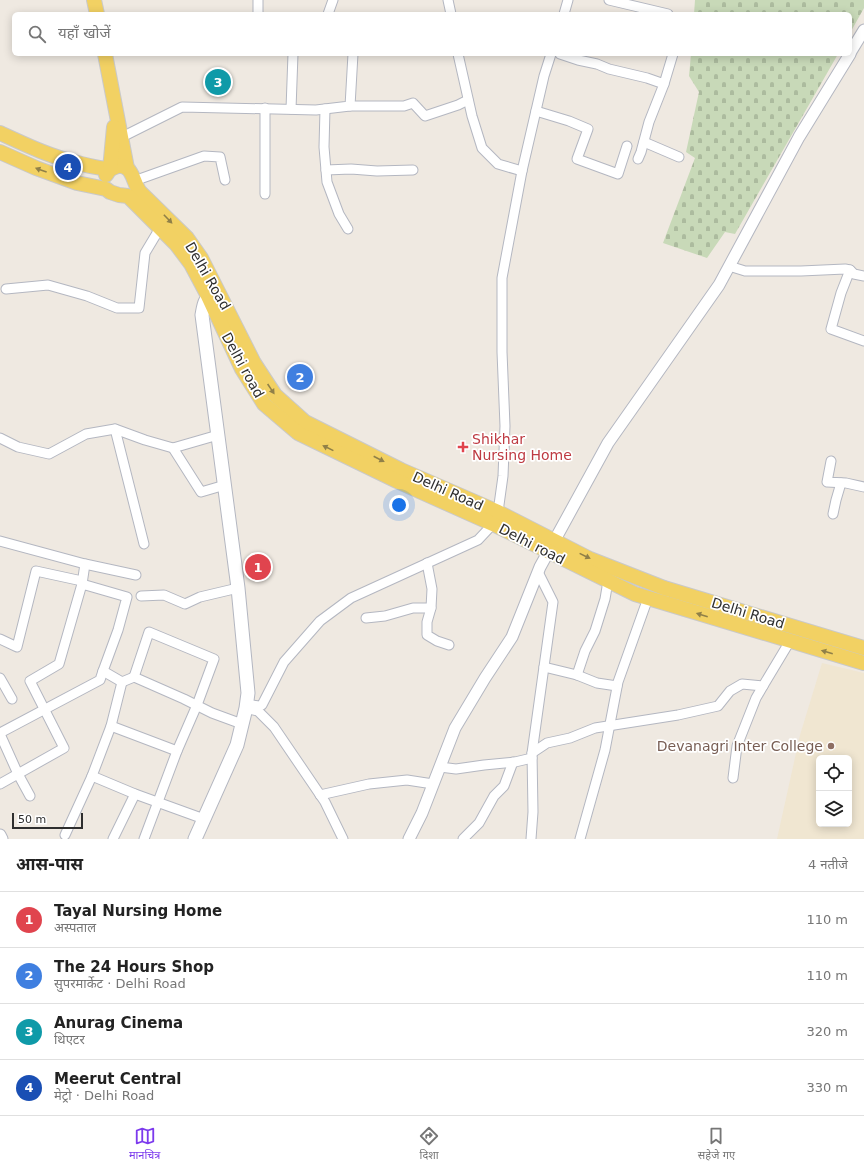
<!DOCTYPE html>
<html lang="hi">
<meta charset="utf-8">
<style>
body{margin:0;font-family:"DejaVu Sans","Noto Sans Devanagari",sans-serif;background:#f2f2f2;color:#222}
.controls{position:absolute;right:12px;bottom:12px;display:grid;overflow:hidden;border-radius:6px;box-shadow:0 2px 10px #0003}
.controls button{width:36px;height:36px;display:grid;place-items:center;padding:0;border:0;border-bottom:1px solid #e0e0e0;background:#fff;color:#222;font:20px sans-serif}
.scale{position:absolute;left:12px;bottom:10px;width:71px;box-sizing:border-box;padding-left:4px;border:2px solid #2e2e2e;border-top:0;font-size:11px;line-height:14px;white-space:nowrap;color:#2e2e2e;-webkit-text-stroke:3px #fff;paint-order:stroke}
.you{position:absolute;left:399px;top:505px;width:14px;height:14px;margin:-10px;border:3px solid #fff;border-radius:50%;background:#1a73e8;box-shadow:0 0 0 6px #1a73e833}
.badge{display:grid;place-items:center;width:26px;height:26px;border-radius:50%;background:#7c3aed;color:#fff;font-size:13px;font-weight:700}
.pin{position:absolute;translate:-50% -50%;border:2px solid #fff;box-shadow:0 1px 4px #0006}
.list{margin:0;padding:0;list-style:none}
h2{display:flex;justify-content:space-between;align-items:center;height:52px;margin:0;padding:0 16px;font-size:17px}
h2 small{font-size:13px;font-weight:400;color:#767676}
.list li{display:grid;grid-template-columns:26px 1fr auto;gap:12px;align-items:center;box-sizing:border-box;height:56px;padding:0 16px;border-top:1px solid #e0e0e0}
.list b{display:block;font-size:15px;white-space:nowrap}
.list p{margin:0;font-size:13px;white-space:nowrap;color:#767676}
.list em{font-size:13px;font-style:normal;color:#767676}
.icon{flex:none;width:22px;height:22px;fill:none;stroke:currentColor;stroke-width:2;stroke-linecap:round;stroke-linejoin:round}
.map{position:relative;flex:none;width:864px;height:839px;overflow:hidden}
.search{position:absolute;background:#fff;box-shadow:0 2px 10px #0003;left:12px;right:12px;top:12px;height:44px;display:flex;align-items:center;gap:10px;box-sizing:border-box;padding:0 14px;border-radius:6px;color:#767676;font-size:15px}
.sheet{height:276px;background:#fff}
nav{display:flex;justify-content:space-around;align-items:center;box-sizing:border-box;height:56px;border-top:1px solid #e0e0e0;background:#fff;font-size:11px;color:#767676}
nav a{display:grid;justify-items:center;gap:2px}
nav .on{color:#7c3aed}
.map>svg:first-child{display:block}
.education{fill:#f0e6d1;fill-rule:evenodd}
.cemetery{fill:url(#cemetery-stones)}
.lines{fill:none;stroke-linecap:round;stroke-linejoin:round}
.minor-casing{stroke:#b4b7c1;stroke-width:11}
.tertiary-casing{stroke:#b4b7c1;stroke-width:13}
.secondary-casing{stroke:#b4b7c1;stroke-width:15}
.primary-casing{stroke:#c9c9c9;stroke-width:16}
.minor{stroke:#fff;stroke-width:9}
.tertiary{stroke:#fff;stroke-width:11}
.secondary{stroke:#fff;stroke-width:13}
.primary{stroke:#f2d163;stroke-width:14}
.oneway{fill:#908048}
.health-dot{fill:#e0444e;stroke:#fff;stroke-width:1.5}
.education-dot{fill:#8d6e63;stroke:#fff;stroke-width:1.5}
.labels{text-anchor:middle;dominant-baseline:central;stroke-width:3.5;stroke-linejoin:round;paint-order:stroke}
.street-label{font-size:14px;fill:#2e2e2e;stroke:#fff}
.health-label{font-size:14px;fill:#be3a42;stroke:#fff;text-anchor:start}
.education-label{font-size:14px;fill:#785e54;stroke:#fff;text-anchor:end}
</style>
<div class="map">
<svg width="864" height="839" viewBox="0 0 864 839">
<defs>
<pattern id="cemetery-stones" width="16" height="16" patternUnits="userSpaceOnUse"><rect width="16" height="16" fill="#c8d9b8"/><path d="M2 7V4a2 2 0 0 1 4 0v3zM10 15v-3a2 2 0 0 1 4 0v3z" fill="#acbb9e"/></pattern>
</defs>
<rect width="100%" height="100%" fill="#efe9e1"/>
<path class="education" d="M822,663L864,673V839H777L800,735ZM819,758H849V824H819Z"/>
<g class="cemetery">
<polygon points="695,0 864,0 864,8 850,33 850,14 694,14"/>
<polygon points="691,54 838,54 735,234 725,232 707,258 663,243 695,158 686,152 699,92 689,76"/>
</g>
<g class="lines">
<defs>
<g id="minor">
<polyline points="448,0 451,14"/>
<polyline points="609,0 668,14"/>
<polyline points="258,14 258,0"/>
<polyline points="328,14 333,0"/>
<polyline points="564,14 568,0"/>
<polyline points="458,54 472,116 482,148 498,164 522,171"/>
<polyline points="560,54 578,60 597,64 609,69 647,78 664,84 673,54"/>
<polyline points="350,106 404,106 413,103 425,116 458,105 468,100"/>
<polyline points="265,108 265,194"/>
<polyline points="291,109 293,54"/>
<polyline points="325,109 324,147 327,182 339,214 348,229"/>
<polyline points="536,111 569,121 588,129 577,159 618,174 627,146"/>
<polyline points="120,138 182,107 316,110 350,106 353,54"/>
<polyline points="644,142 679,157"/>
<polyline points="638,159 641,152 649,122 664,84"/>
<polyline points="326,170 351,169 377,171 413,170"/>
<polyline points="134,181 204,156 220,157 225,180"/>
<polyline points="729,266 745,271 801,271 845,269 850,270 854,274 864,276"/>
<polyline points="850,270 841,293 831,329 864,341"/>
<polyline points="6,289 48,285 87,296 117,308 139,308 145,253 160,228"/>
<polyline points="115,429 144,544"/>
<polyline points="0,438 18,447 49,454 86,434 115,429 145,440 173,448 218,435"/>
<polyline points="173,448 201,492 225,485"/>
<polyline points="831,461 827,482 846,483 864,487"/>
<polyline points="833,514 836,500 841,483"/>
<polyline points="0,541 85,564 82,584"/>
<polyline points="85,564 136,575"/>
<polyline points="141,596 164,595 185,604 200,597 238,588"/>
<polyline points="431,608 427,622 427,635 437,641 449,645"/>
<polyline points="366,618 385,616 413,608 431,608 432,589 427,563"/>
<polyline points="0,639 17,647 36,571 82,581"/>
<polyline points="544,667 577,675 597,683 617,686"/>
<polyline points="577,675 585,651 595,631 605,599 608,581"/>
<polyline points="134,677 149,632 214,659 197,705 177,751 144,839"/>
<polyline points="0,678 12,699"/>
<polyline points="122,682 111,726 92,776 135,794 204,819"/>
<polyline points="246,704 259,706 262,705 284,662 320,621 351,598 478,540 493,524 498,512 503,476 505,426 502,352 502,278 522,171 544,76 551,54"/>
<polyline points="249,709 258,711 274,727 325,802 343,839"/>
<polyline points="111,726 177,751"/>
<polyline points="0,733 100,680 103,671"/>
<polyline points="0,734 18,774 30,796"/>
<polyline points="532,753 547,743 570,738 595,728 678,715 718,706 730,691 742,684 763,686 790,641"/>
<polyline points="440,767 456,769 484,765 515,762 532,758"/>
<polyline points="733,778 737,746 756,698 763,686"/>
<polyline points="0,784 64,748 30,681 59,664 82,584 127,597 118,630 103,671 122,682 134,677 184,699 212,713 242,724"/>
<polyline points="320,795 369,784 407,780 433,784"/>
<polyline points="65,835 92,776"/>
<polyline points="113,839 135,794"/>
<polyline points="463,839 479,823 494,796 504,786 513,762"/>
<polyline points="531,839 533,812 532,753 553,602 538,572"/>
<polyline points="580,839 605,750 618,682 648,598"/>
</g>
<g id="tertiary">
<polyline points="850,53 864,30"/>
<polyline points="0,835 2,839"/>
<polyline points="409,839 422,813 455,728 485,678 512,637 540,567 608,443 719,285 799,137 850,54"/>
</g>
<path id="secondary" d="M195,839L237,745L246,708L248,693L238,588L202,315C204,304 204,298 215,293"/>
<g id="primary">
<polyline points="94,0 97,14"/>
<path d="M105,54L127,168C134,174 134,184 140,192L187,238L201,258L254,363L275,395L305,422L401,470L498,512L590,559L664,588L864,648"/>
<path d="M0,133C26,145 51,157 78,163C84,165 104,169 109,169C117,168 116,163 127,168"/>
<polyline points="0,152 36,168 77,183 106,189 110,192 119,195 128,196 176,244 191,264 208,296 242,369 264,404 298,433 397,481 493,524 635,594 864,663"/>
<polyline points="106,175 110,169 114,127"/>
</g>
</defs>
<use href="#minor" class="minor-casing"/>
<use href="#tertiary" class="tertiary-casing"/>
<use href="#secondary" class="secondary-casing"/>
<use href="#primary" class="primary-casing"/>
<use href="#minor" class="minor"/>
<use href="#tertiary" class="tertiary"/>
<use href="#secondary" class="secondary"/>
<use href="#primary" class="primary"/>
</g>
<defs><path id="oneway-solid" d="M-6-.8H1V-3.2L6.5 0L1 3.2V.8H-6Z"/></defs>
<g class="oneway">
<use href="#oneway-solid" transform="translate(41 170) rotate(-160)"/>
<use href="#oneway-solid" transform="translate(168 219) rotate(46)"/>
<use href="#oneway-solid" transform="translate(271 389) rotate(56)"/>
<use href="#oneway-solid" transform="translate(328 448) rotate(-154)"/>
<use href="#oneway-solid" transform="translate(379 459) rotate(27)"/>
<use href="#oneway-solid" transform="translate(585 556) rotate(26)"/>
<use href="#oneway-solid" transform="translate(702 615) rotate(-163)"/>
<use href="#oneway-solid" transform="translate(827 652) rotate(-164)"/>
</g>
<path class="health-dot" d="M461 441h4v4h4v4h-4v4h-4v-4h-4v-4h4z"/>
<circle class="education-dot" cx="831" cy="746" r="4"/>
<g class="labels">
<g class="street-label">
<text transform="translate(208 276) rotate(60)">Delhi Road</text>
<text transform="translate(243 365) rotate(61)">Delhi road</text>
<text transform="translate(448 491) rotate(24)">Delhi Road</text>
<text transform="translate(532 544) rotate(27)">Delhi road</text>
<text transform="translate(748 613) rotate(17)">Delhi Road</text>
</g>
<g class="health-label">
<text x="472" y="439">Shikhar<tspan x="472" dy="16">Nursing Home</tspan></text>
</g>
<g class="education-label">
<text x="823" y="746">Devanagri Inter College</text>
</g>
</g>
</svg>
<div class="controls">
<button><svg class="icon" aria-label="locate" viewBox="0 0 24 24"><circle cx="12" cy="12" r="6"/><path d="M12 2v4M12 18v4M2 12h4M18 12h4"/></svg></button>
<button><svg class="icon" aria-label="layers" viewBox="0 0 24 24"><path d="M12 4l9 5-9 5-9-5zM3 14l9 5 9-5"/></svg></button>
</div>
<div class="scale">50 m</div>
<div class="you"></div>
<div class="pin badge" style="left:258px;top:567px;background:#e0444e">1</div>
<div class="pin badge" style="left:300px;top:377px;background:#3f7fe0">2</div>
<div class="pin badge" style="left:218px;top:82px;background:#0f9aa8">3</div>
<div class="pin badge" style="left:68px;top:167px;background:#1a4fb4">4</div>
<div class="search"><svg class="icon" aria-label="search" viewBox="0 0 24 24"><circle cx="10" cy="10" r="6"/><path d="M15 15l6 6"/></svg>यहाँ खोजें</div>
</div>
<section class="sheet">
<h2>आस-पास<small>4 नतीजे</small></h2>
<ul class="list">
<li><span class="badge" style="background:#e0444e">1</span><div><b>Tayal Nursing Home</b><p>अस्पताल</p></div><em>110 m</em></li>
<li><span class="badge" style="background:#3f7fe0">2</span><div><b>The 24 Hours Shop</b><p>सुपरमार्केट · Delhi Road</p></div><em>110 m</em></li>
<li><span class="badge" style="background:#0f9aa8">3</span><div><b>Anurag Cinema</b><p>थिएटर</p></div><em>320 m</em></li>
<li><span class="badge" style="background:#1a4fb4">4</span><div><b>Meerut Central</b><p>मेट्रो · Delhi Road</p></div><em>330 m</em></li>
</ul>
</section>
<nav>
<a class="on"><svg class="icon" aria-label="map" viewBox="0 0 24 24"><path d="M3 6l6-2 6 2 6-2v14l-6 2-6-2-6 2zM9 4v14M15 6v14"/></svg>मानचित्र</a>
<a><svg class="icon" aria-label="directions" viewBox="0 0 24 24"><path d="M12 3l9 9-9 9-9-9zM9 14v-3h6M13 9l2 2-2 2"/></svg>दिशा</a>
<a><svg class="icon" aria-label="saved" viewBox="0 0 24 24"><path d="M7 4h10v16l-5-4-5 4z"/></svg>सहेजे गए</a>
</nav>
